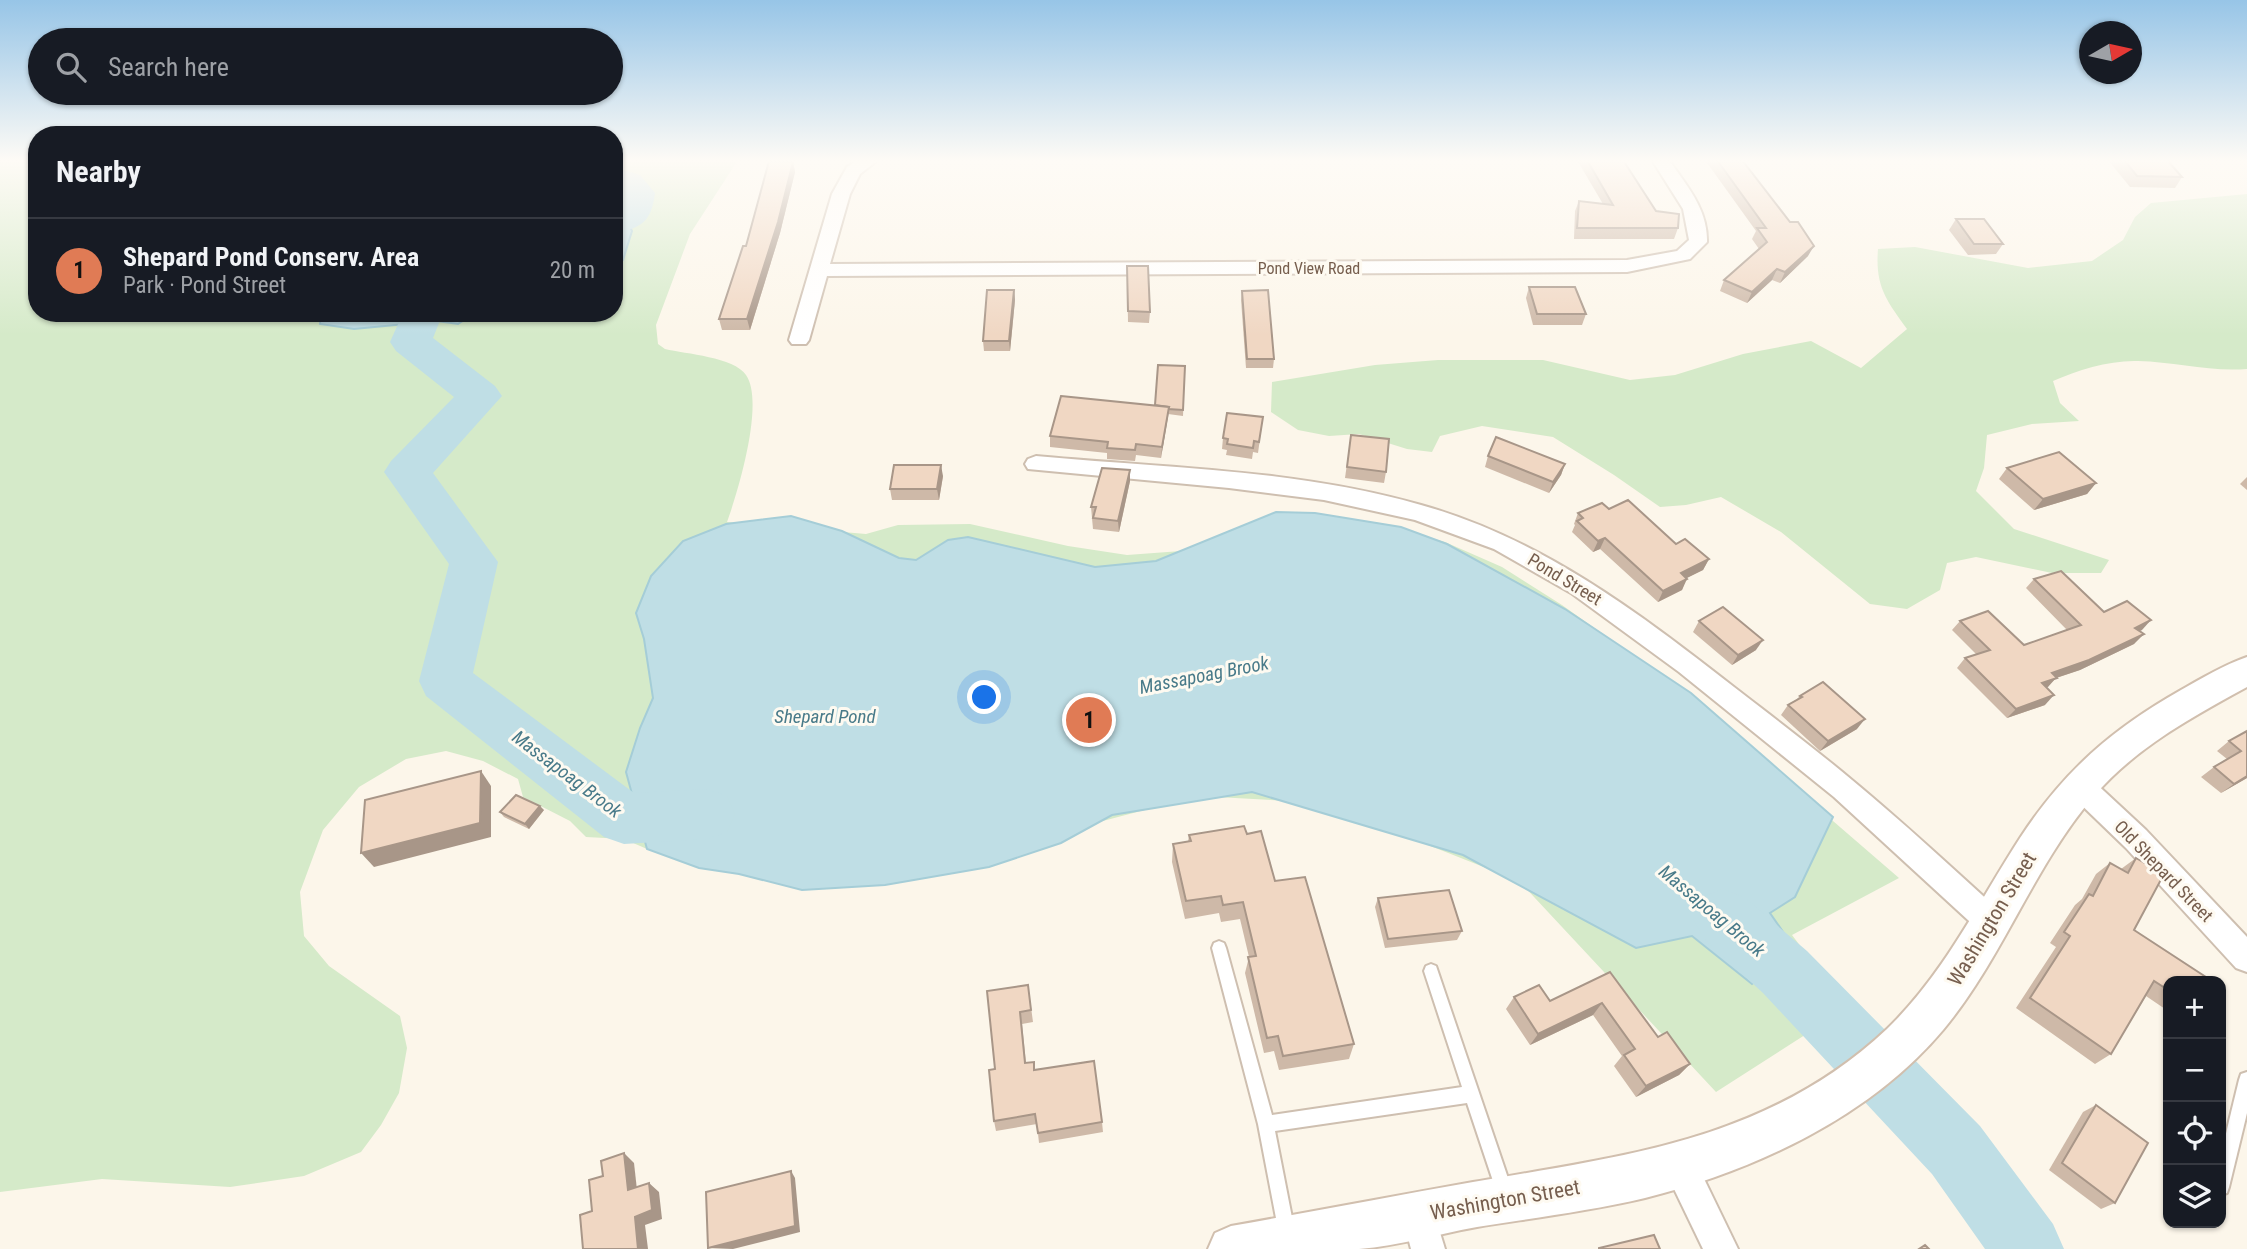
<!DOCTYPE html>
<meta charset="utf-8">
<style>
body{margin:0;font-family:"Roboto Condensed",sans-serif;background:#20242c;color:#f1f3f6}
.controls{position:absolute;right:21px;bottom:21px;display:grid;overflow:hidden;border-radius:14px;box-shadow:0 2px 5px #0004}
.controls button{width:63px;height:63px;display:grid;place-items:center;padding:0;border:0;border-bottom:2px solid #363941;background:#171b24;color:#f1f3f6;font:35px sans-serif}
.compass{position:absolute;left:2079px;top:21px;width:63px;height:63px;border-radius:50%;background:#171b24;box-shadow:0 2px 5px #0004;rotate:81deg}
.you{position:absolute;left:985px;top:698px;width:24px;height:24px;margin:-18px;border:5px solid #fff;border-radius:50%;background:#1a73e8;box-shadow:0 0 0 10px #1a73e833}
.badge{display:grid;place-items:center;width:46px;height:46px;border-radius:50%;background:#e07b55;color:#111;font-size:23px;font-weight:700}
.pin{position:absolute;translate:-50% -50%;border:4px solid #fff;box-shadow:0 2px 7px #0006}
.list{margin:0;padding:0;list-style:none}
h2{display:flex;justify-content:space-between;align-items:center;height:91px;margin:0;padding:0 28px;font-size:30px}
h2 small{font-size:23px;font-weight:400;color:#9ea1a6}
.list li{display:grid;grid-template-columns:46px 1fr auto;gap:21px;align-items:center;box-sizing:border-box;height:105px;padding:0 28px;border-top:2px solid #363941}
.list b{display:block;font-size:26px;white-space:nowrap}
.list p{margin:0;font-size:23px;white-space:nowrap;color:#9ea1a6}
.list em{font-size:23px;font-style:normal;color:#9ea1a6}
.icon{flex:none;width:38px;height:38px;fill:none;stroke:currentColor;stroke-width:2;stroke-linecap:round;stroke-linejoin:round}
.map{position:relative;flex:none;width:2247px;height:1249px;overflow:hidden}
.search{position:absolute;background:#171b24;box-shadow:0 2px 5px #0004;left:28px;top:28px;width:595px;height:77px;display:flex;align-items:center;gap:18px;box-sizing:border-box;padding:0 24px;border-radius:38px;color:#9ea1a6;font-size:26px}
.panel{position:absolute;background:#171b24;box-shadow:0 2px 5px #0004;left:28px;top:126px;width:595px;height:196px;border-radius:28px}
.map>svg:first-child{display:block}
.green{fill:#d5eac9}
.water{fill:#bfdee5;stroke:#a5cdd7;stroke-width:2}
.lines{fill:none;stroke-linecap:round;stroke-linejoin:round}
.river{fill:#bfdee5;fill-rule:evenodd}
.lane-casing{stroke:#cebfb0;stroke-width:4}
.street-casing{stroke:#cebfb0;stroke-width:4}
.secondary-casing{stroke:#d1bfae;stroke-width:4}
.lane{fill:#fff;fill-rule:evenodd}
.street{fill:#fff;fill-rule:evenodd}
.secondary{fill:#fff;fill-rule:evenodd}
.wall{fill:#ceb9a8}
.shaded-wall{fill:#a89688}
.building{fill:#f0d7c3;stroke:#a89688;stroke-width:2}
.labels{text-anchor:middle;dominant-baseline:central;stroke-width:6;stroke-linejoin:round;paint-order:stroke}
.far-street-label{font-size:16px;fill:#765e4e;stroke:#fefaf1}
.street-label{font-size:18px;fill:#765e4e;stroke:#fefaf1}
.water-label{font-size:19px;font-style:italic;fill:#487a89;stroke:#fefaf1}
.near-street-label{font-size:21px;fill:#765e4e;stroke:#fefaf1}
</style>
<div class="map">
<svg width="2247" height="1249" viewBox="0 0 2247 1249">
<rect width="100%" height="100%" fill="#fcf6ea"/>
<g class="green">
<path d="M0,160H33L37,174V313H321L320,324L421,313H614V160H738L690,234L656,325L658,344L665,349C686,354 734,357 746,375C765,402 738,492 727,522L866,534L898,525L970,524L1068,546L1127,555L1181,551L1254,528L1291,512L1379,523L1445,542L1502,567L1562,605L1680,689L1899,878L1792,935L1845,1005L1836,1015L1716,1092L1519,881L1347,813L1309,802L1198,796L1080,827L645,841L647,849L624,839L586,837L570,821L523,797L518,779L483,761L446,751L406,759L359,787L323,830L300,892L304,936L329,966L400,1016L407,1048L399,1093L381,1125L361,1152L304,1176L230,1187L102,1179L0,1192Z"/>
<path d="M2247,194V369C2210,372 2175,362 2138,361C2110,360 2078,370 2053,381L2060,403L2079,421L2032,424L1987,435L1984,468L1976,491L2014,529L2109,560L2101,573H2052L1976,557L1947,563L1940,590L1907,609L1870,604L1781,532L1721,497L1686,505L1660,507L1614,475L1553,437L1482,426L1440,436L1432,452L1407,449L1359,434L1329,436L1298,430L1271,412L1272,382L1375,365L1438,360H1543L1630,380L1675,375L1743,354L1811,341L1861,368L1907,329C1886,300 1875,286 1878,249L1915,247L2028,268L2092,261L2123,240L2135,217L2151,203Z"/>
</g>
<g class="water">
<polygon points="614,216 626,218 632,231 623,260 614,264"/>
<polygon points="321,313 475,313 458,324 437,321 354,329 320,324"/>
<polygon points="1276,512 1315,513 1401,527 1447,544 1565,609 1691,693 1833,817 1795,897 1770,913 1792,945 1775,965 1752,984 1692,936 1636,948 1463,855 1252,792 1112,815 1061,843 989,867 885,885 802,890 739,874 699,868 647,849 626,772 640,728 653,698 644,639 636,613 651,576 683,541 726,524 791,516 842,531 899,558 916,560 948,540 968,537 1095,567 1156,561"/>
</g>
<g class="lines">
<g class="river">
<path d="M614,167L640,175L655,193C651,222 643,227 614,234V208L618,195L614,191Z"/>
<polygon points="403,313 443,313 433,338 495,386 502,396 433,473 498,562 473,673 634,793 707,789 727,796 735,814 727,832 707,839 624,844 604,837 426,696 419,681 449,564 384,472 391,461 454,397 396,351 390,342"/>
<polygon points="1723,889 1744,897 1807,951 1980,1126 2053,1224 2064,1249 1985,1249 1932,1174 1763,993 1702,937 1693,917 1702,897"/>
</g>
<defs>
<g id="lane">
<polygon points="1219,941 1224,943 1226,948 1272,1115 1462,1087 1424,971 1426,966 1431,964 1436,966 1513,1193 1511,1199 1505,1201 1499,1199 1467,1103 1275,1131 1295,1233 1292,1239 1286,1242 1280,1239 1258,1124 1212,948 1214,943"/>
<polygon points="2247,1072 2247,1113 2229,1187 2227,1193 2221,1195 2221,1154 2239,1080 2241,1074"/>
</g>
<g id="street">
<path d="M858,160H878L860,174L850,194L830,264L1627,260L1677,251L1689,240L1683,209L1652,160H1669C1686,185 1708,209 1707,242L1690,259L1627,272L827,276L809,340L806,344H792L789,340L832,194L847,167Z"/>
<path d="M1036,456C1164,468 1296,469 1421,505C1540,538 1638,612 1734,687C1774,718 1814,748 1852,780C1903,822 1952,868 2001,912L2006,922L2001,932L1991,936L1981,932L1834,797L1679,672L1571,593L1494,549L1415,520L1324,500L1229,488L1028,469L1025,464L1028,459Z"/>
<polygon points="2080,774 2090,778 2146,830 2247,937 2247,972 2236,968 2126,848 2070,794 2066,786 2070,778"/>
<polygon points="1679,1147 1691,1152 1738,1249 1703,1249 1662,1164 1667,1152"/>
<polygon points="1419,1198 1431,1203 1445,1249 1411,1249 1402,1215 1407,1203"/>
</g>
<path id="secondary" d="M2247,657V687C2192,717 2135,748 2094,796C2033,867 2003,958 1943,1030C1870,1117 1754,1171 1645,1198C1590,1211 1533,1218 1477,1227C1438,1234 1399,1246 1359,1249C1309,1249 1258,1249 1208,1249L1215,1233L1231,1226C1312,1212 1392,1196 1473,1182C1625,1156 1769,1140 1887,1029C1944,974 1978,903 2020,838C2064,771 2112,729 2181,690C2202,678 2224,665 2247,657Z"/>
</defs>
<use href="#lane" class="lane-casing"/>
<use href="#street" class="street-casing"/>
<use href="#secondary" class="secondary-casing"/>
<use href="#lane" class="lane"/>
<use href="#street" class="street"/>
<use href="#secondary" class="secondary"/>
</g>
<g class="wall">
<polygon points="1577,160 1623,160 1656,211 1678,228 1674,239 1574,239 1575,211 1579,201 1603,204"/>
<polygon points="1705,160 1742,160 1808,256 1780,283 1772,280 1747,303 1720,291 1724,280 1759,249 1752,239 1756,231"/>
<polygon points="2108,160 2167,160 2182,177 2175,188 2130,187"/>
<polygon points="793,162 795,172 780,233 750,330 722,330 719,319 746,246"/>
<polygon points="1956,219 2003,244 1996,254 1968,255 1949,230"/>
<polygon points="1127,266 1150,312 1149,323 1128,322"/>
<polygon points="1529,287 1586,314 1582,325 1533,325 1526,298"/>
<polygon points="1014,290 1015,300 1010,351 984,351 983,341"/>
<polygon points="1242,291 1274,359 1273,368 1246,368 1241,300"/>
<polygon points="1185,366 1183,416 1168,414 1161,458 1136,455 1135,461 1107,459 1107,453 1050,447 1050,436 1155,405"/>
<polygon points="1263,417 1258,453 1253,452 1252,459 1226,455 1227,450 1222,449 1223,438"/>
<polygon points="1351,435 1386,472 1384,483 1345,478"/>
<polygon points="1488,456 1565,464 1561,475 1549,493 1485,467"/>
<polygon points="2007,468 2096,483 2087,494 2034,510 1999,479"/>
<polygon points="1130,470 1130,481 1119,532 1093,529 1091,507"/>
<polygon points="943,476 939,500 892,500 890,489"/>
<polygon points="2247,477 2247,490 2240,484"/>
<polygon points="1609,509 1676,544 1709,559 1703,570 1686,578 1682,590 1658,602 1600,549 1593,552 1572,532 1575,525 1574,524 1578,513"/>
<polygon points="2034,579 2142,630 2139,631 2134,644 2080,670 2056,678 2046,687 2045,705 2007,718 1957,668 1965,658 1977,655 1952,630 1960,621 2024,645 2067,630 2026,588"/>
<polygon points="1699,621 1756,650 1732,665 1693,632"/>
<polygon points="1800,696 1857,729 1820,751 1781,715 1788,705 1796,700"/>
<polygon points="2247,731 2247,778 2221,793 2201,777 2214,767 2227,759 2217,751 2229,741"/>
<polygon points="544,810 529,829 504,817 500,812"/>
<polygon points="1247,834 1275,881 1354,1044 1349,1059 1279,1070 1274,1051 1264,1053 1245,973 1249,957 1240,919 1221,922 1219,913 1185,919 1172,862 1173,844 1188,842 1189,835"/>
<polygon points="2136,858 2134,930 2168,981 2168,1011 2146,996 2111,1054 2095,1064 2016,1008 2056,947 2050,943 2075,905 2082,899 2096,874 2110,863 2121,869"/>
<polygon points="1378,898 1462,931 1457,940 1385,948 1375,907"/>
<polygon points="1610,972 1658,1037 1690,1064 1679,1075 1636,1097 1614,1066 1622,1056 1593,1015 1530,1045 1506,1009 1514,997 1550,1001"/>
<polygon points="1028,985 1033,1022 1022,1024 1026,1063 1102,1122 1103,1132 1039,1143 1037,1124 996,1131 994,1121 995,1069"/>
<polygon points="2096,1105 2115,1203 2101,1209 2049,1170 2083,1112"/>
</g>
<g class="shaded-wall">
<polygon points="793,162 795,172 780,233 750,330 747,319"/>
<polygon points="1814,246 1808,256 1780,283 1785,272"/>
<polygon points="1777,269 1772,280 1747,303 1752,292"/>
<polygon points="1014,290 1015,300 1010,351 1009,341"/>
<polygon points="1169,407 1168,417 1161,458 1162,447"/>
<polygon points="1565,464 1561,475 1549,493 1553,482"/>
<polygon points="941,465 943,476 939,500 937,489"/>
<polygon points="1130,470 1130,481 1119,532 1118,521"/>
<polygon points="2096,483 2087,494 2034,510 2043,499"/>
<polygon points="1605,538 1600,549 1593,552 1598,541"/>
<polygon points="1709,559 1703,570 1675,584 1681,573"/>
<polygon points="1687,579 1682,590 1658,602 1663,591"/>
<polygon points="2151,620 2142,630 2126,637 2135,628"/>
<polygon points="2144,634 2134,644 2080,670 2056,678 2048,687 2033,692 2052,673"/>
<polygon points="1763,640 1756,650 1732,665 1738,655"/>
<polygon points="2054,695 2045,705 2007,718 2016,709"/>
<polygon points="1865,719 1857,729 1820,751 1828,741"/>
<polygon points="481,771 491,786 491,837 374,867 361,853"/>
<polygon points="2247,776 2247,778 2221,793 2234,784"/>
<polygon points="540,806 544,810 529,829 525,824"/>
<polygon points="1602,1003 1593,1015 1530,1045 1538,1034"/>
<polygon points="1690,1064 1679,1075 1636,1097 1646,1086"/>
<polygon points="624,1153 634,1163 638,1199 628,1190"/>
<polygon points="791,1171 795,1178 800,1232 733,1249 708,1248"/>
<polygon points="649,1183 659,1192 662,1219 645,1225 648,1249 638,1249 635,1217"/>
</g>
<g class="building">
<polygon points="1587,160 1623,160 1656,211 1679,214 1678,228 1577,228 1579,201 1613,205"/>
<polygon points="1717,160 1742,160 1790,222 1798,222 1814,246 1785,272 1777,269 1752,292 1724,280 1767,242 1757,228 1766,228"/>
<polygon points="2124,160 2167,160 2182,177 2137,176"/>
<polygon points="769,161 793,162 778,222 747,319 719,319 743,246 746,246"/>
<polygon points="1956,219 1984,219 2003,244 1974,244"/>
<polygon points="1127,266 1148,266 1150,312 1128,311"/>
<polygon points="1529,287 1575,287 1586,314 1537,314"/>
<polygon points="987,290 1014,290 1009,341 983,341"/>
<polygon points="1268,290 1274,359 1247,359 1242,291"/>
<polygon points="1158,365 1185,366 1183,410 1168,409 1169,407 1155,405"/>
<polygon points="1061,396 1169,407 1162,447 1136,444 1135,450 1107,448 1108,442 1050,436"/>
<polygon points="1227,413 1263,417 1259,442 1254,441 1253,448 1227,444 1228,439 1223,438"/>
<polygon points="1351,435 1389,439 1386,472 1347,467"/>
<polygon points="1496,437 1565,464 1553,482 1488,456"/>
<polygon points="2059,452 2096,483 2043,499 2007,468"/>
<polygon points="894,465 941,465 937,489 890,489"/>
<polygon points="1102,468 1130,470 1118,521 1093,518 1096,507 1091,507"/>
<polygon points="1628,500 1676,544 1685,539 1709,559 1681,573 1687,579 1663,591 1605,538 1598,541 1577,521 1583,518 1578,513 1602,503 1609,509"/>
<polygon points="2061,571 2104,612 2127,601 2151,620 2135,628 2144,634 2089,660 2052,673 2057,678 2042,683 2054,695 2016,709 1965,658 1990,650 1960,621 1988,611 2024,645 2081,625 2034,579"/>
<polygon points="1723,607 1763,640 1738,655 1699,621"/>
<polygon points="1823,682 1865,719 1828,741 1788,705 1802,697 1800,696"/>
<polygon points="2247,731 2247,776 2234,784 2214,767 2241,751 2229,741"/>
<polygon points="481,771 480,823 361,853 365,800"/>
<polygon points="516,795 540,806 525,824 500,812"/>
<polygon points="1244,826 1247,834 1261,831 1275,881 1305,877 1354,1044 1283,1056 1278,1036 1267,1038 1248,957 1256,956 1243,902 1223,905 1221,896 1186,901 1173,844 1191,841 1189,835"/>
<polygon points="2136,858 2164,874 2134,930 2212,981 2168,981 2168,990 2154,981 2111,1054 2030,998 2070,936 2064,932 2089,894 2093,896 2110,863 2128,873"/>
<polygon points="1449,890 1462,931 1388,939 1378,898"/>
<polygon points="1610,972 1658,1037 1667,1032 1690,1064 1646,1086 1624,1055 1635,1049 1602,1003 1538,1034 1514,997 1539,985 1550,1001"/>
<polygon points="1028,985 1031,1010 1020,1012 1025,1063 1034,1062 1034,1070 1094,1061 1102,1122 1038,1133 1035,1114 994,1121 989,1070 995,1069 987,991"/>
<polygon points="2096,1105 2148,1143 2115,1203 2062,1163"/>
<polygon points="624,1153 628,1190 649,1183 652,1210 635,1217 638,1249 583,1249 580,1215 592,1211 589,1180 603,1176 601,1161"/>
<polygon points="791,1171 795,1226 708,1248 706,1192"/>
<polygon points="1654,1235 1660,1249 1599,1249 1599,1248"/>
<polygon points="1925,1245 1929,1249 1919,1249"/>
</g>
<linearGradient id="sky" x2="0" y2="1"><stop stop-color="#97c5e7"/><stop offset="0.48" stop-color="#fefbf6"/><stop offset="1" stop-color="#fefbf6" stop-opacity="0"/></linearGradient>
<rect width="2247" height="335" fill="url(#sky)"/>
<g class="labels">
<g class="far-street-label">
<text x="1309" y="268">Pond View Road</text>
</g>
<g class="street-label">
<text transform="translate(1565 579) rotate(31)">Pond Street</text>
<text transform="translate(2164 871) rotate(46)">Old Shepard Street</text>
</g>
<g class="water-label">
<text transform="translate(1204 675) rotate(-11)">Massapoag Brook</text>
<text x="825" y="716">Shepard Pond</text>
<text transform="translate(567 774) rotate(37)">Massapoag Brook</text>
<text transform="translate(1712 911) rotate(40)">Massapoag Brook</text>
</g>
<g class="near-street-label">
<text transform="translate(1992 919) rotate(-59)">Washington Street</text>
<text transform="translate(1505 1200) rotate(-10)">Washington Street</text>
</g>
</g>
</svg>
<div class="controls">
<button>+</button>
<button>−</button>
<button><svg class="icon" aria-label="locate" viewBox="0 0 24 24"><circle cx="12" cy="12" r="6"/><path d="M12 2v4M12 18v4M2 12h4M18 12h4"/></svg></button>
<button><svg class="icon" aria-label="layers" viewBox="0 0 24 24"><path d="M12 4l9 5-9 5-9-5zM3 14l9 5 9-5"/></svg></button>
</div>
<svg class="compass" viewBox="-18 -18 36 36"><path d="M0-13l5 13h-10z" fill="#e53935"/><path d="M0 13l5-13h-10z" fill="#9ea1a6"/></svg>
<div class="you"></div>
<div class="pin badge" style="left:1089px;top:720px">1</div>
<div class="search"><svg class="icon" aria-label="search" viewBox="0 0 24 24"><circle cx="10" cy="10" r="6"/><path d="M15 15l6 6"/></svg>Search here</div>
<section class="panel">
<h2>Nearby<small></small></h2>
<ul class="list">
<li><span class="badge">1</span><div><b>Shepard Pond Conserv. Area</b><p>Park · Pond Street</p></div><em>20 m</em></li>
</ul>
</section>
</div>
